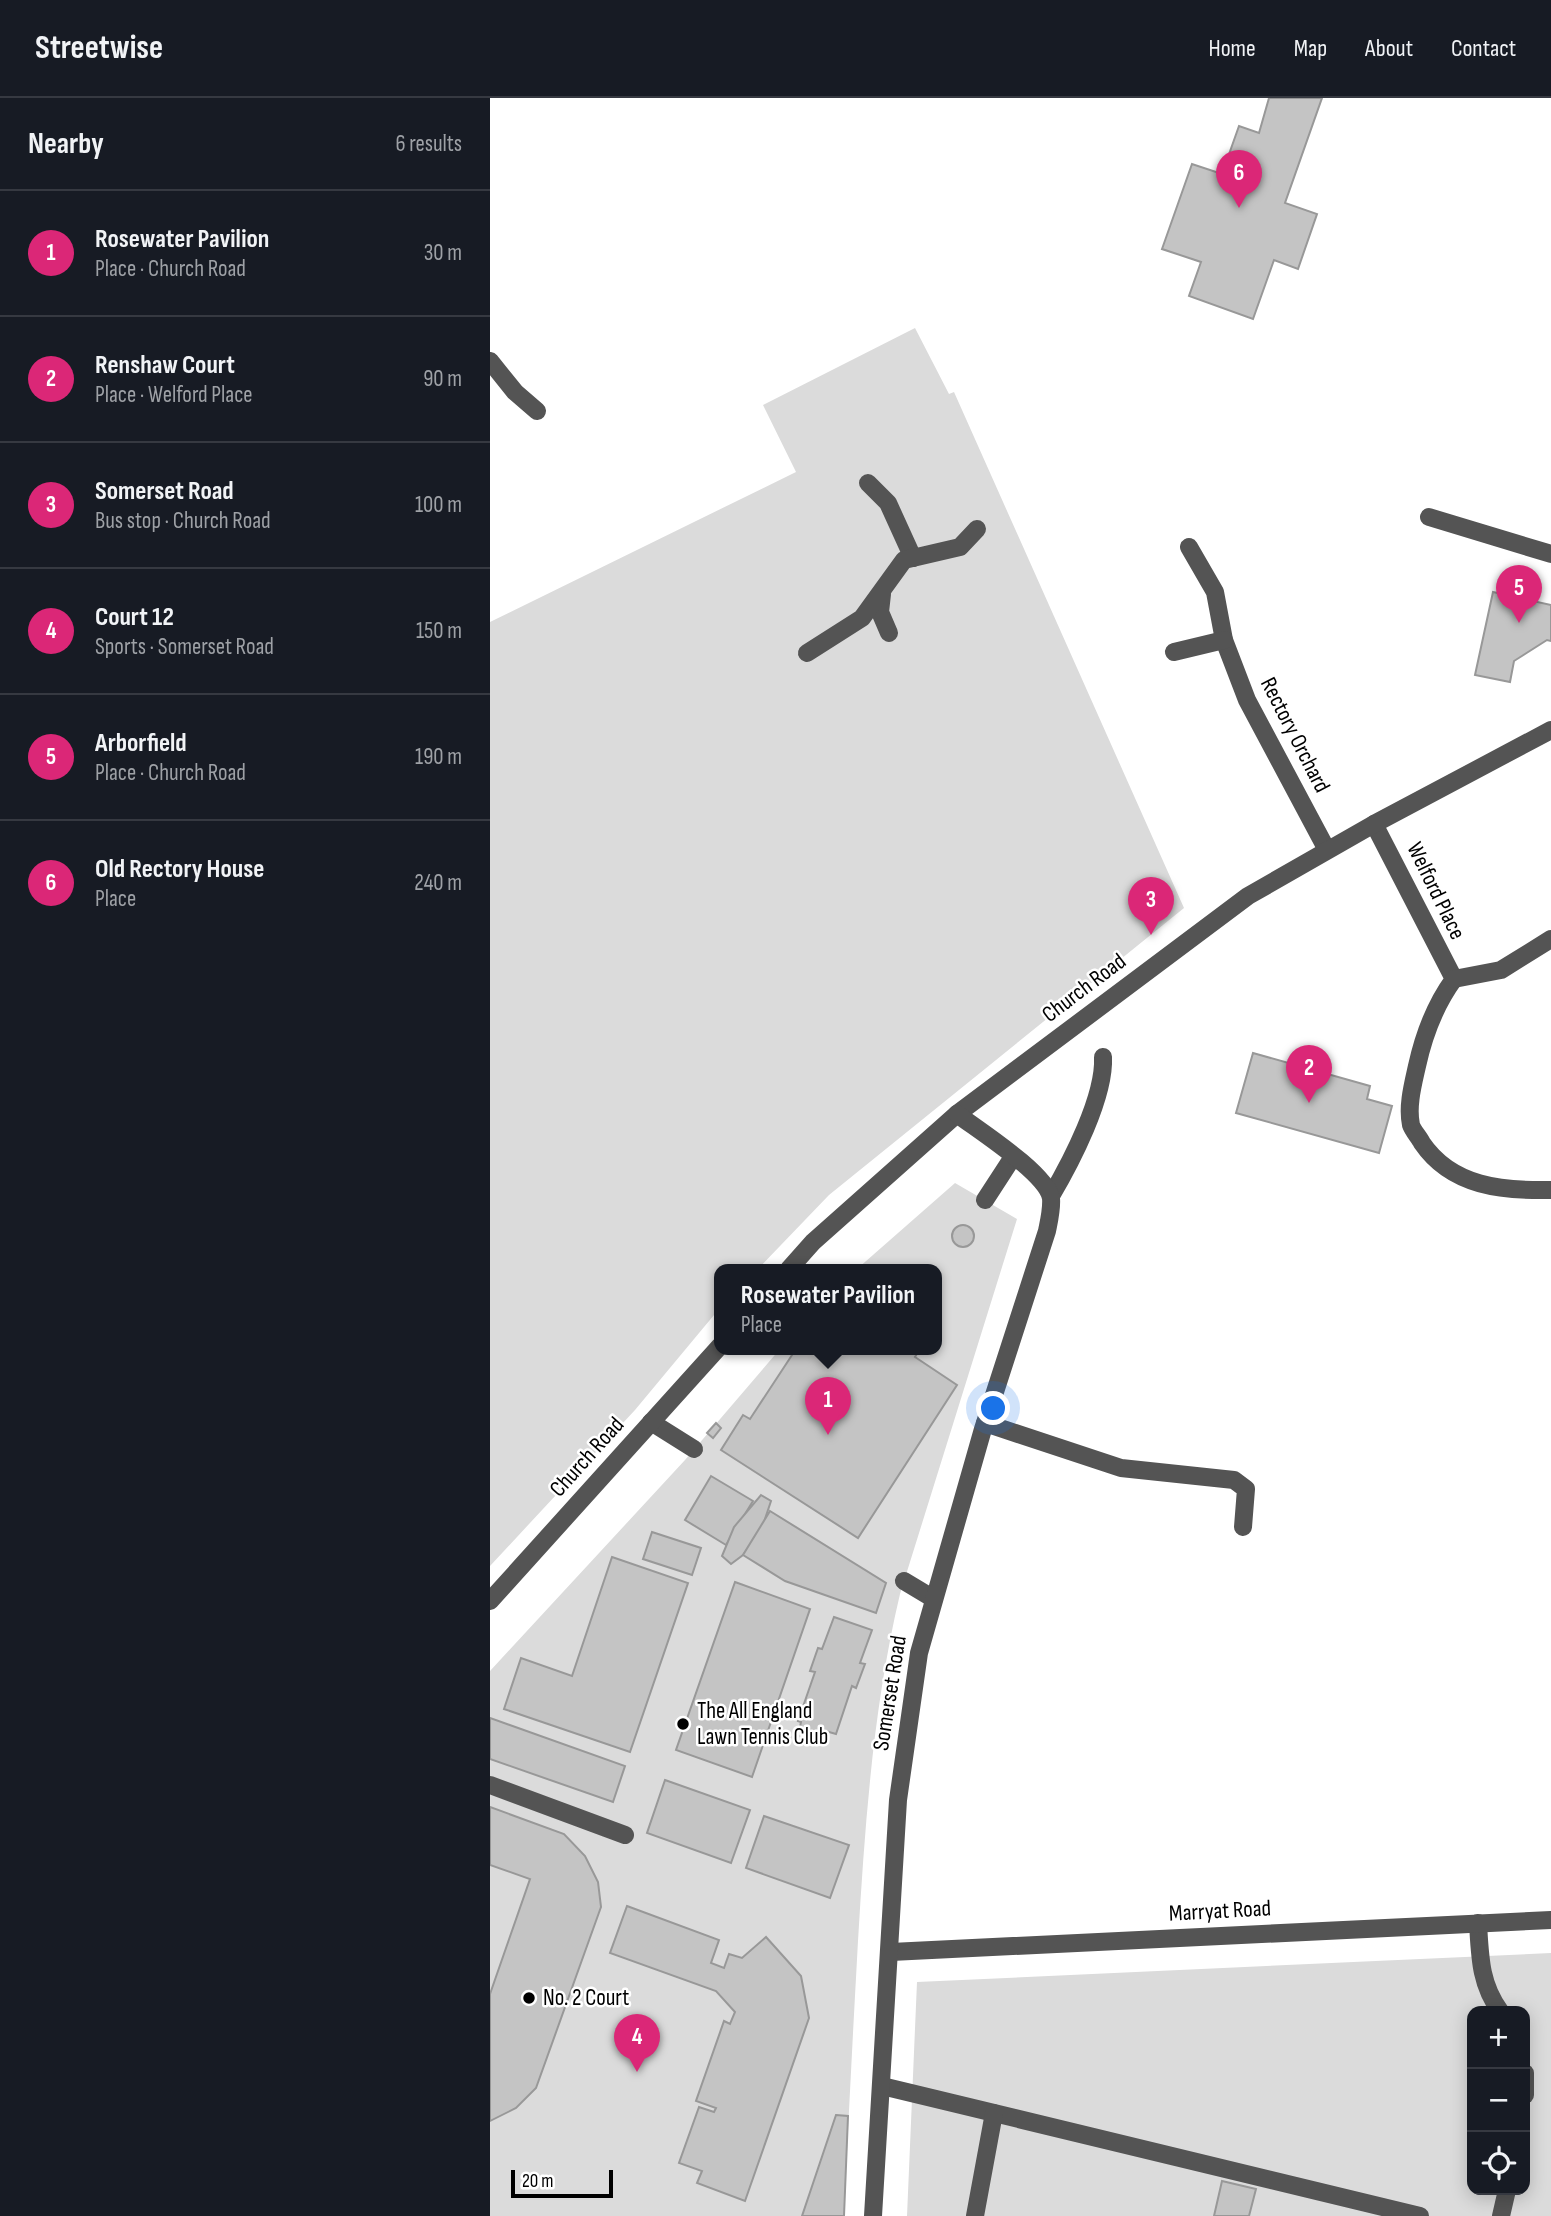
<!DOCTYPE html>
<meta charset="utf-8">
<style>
body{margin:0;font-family:"Sofia Sans Condensed",sans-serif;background:#20242c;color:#f1f3f6}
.controls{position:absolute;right:21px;bottom:21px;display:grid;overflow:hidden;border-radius:14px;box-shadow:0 4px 18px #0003}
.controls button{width:63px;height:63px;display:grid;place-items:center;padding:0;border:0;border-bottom:2px solid #363941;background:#171b24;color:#f1f3f6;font:35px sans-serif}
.scale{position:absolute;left:21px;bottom:18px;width:102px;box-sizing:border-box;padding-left:7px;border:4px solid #000;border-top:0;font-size:19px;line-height:24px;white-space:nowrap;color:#000;-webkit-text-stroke:5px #fff;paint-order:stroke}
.you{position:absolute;left:504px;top:1311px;width:24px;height:24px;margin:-18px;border:5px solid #fff;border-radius:50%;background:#1a73e8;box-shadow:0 0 0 10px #1a73e833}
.badge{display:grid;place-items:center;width:46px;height:46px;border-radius:50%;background:#db2777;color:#fff;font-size:23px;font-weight:700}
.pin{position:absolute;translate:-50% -58px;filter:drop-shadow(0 2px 4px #0008)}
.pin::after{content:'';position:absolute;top:37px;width:24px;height:21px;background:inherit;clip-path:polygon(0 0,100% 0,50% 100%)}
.popup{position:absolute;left:224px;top:1166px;width:228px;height:91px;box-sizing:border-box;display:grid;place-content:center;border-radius:14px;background:#171b24;filter:drop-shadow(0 2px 5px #0005);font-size:23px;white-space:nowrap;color:#9ea1a6}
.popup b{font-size:26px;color:#f1f3f6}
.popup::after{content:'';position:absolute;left:50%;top:100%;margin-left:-14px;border:14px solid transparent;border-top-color:#171b24}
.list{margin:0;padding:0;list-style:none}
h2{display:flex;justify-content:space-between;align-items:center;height:91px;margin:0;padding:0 28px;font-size:30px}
h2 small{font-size:23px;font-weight:400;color:#9ea1a6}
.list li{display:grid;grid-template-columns:46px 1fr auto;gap:21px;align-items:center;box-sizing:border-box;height:126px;padding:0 28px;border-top:2px solid #363941}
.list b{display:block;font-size:26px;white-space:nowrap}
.list p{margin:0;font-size:23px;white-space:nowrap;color:#9ea1a6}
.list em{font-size:23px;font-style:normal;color:#9ea1a6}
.icon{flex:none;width:38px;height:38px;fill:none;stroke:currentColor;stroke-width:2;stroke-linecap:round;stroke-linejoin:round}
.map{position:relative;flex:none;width:1061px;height:2118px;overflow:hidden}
header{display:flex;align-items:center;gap:42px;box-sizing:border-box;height:98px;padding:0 35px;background:#171b24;border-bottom:2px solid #363941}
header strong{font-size:33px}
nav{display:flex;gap:38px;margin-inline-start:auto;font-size:24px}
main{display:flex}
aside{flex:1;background:#171b24}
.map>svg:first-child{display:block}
.green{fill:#dbdbdb;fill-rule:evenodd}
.building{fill:#c4c4c4;stroke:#989898;stroke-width:2}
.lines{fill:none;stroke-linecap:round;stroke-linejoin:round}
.minor{stroke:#545454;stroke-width:18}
.poi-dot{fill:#000;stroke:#fff;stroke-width:2.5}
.labels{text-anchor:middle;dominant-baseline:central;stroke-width:5;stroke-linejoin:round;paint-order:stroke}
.street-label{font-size:23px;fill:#000;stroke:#fff}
.poi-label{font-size:23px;fill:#000;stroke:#fff;text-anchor:start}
</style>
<header>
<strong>Streetwise</strong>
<nav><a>Home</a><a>Map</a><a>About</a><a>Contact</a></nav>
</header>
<main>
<aside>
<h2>Nearby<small>6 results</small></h2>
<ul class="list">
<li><span class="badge">1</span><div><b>Rosewater Pavilion</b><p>Place · Church Road</p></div><em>30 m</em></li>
<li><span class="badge">2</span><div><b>Renshaw Court</b><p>Place · Welford Place</p></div><em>90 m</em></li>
<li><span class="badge">3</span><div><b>Somerset Road</b><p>Bus stop · Church Road</p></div><em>100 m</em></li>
<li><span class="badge">4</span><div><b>Court 12</b><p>Sports · Somerset Road</p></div><em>150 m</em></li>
<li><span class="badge">5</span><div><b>Arborfield</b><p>Place · Church Road</p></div><em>190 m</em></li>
<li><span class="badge">6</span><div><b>Old Rectory House</b><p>Place</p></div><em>240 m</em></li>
</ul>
</aside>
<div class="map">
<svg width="1061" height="2118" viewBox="0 0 1061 2118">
<rect width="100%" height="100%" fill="#fff"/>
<g class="green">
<polygon points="425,230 459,296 464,294 694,810 339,1097 268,1171 230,1171 229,1211 145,1312 0,1468 0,524 306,374 273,307"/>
<path d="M465,1085L527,1121L410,1496C383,1610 375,1726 368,1843C363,1934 358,2026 354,2118H0V1573L195,1362L290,1251H446V1171H367Z"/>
<path d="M1061,1855V2118H417L427,1884ZM982,1913H1035V2092H982Z"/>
</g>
<g class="building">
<polygon points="779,0 832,0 795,105 827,116 808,171 784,162 763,221 699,198 711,164 672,151 702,66 732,76 749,28 769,35"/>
<polygon points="1003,494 1061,507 1061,543 1057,542 1024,563 1020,584 985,577"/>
<polygon points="763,955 880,988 877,1001 902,1008 889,1055 746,1015"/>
<circle cx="473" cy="1138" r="11"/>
<polygon points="306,1251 430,1251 425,1259 467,1287 368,1440 231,1352 253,1317 260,1321"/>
<polygon points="226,1325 231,1330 223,1340 217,1335"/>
<polygon points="221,1378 263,1403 236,1447 195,1422"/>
<polygon points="271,1397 281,1403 271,1433 253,1457 241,1466 232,1458 244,1429"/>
<polygon points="280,1413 396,1485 386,1515 295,1483 253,1457"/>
<polygon points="162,1434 211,1450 202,1477 153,1461"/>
<polygon points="122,1459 198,1485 140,1654 14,1611 31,1560 82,1578"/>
<polygon points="245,1484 320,1511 262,1679 186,1652"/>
<polygon points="344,1519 382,1532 370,1565 375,1566 366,1590 362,1588 346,1636 332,1632 331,1636 310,1629 311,1624 308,1623 325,1574 320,1573 328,1550 332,1551"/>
<polygon points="0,1620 135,1668 123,1704 0,1661"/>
<polygon points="175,1682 260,1712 241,1765 157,1735"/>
<polygon points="0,1709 74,1736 95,1758 108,1784 111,1809 46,1990 26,2010 0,2023 0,1896 40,1781 0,1767"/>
<polygon points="274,1718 359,1747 340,1800 256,1770"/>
<polygon points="137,1808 229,1842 221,1865 234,1870 239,1856 252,1860 276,1839 311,1878 319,1920 255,2103 207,2085 212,2073 189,2065 209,2009 224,2014 226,2010 206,2003 234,1923 240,1926 245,1914 226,1893 120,1855"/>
<polygon points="346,2017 358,2018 354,2118 312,2118"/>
<polygon points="732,2083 766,2091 759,2118 724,2118"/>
</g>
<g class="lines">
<g class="minor">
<polyline points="0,263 25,294 47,313"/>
<polyline points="378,385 398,405 423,460"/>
<polyline points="939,419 1061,456"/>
<polyline points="699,449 725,494 734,542 757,602 837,752"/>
<polyline points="392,496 390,514 399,535"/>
<polyline points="684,554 734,542"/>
<polyline points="317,555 372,520 414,462 470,449 487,431"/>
<path d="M884,726L964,881C945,907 934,936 927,968C923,986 917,1008 921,1027C923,1033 929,1039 932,1045C962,1089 1013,1093 1061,1092"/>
<polyline points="964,881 1011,872 1061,841"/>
<path d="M561,1098C581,1064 615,999 613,959"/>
<polyline points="495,1102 523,1059"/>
<polyline points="299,1171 323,1144 467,1016 758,798 884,726 1061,632"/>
<polyline points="161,1324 204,1351"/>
<polyline points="495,1325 631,1370 744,1382 756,1391 753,1429"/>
<polyline points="414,1483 444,1501"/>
<polyline points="0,1503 230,1248"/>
<polyline points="0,1687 135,1737"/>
<path d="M988,1825C990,1858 990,1886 1010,1913"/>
<polyline points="401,1854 1061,1822"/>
<polyline points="1035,1975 1035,1997"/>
<polyline points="392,1988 930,2118"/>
<path d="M383,2118L408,1702L429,1555L493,1331L557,1133C559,1123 562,1111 561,1100C556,1075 488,1032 467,1016"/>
<polyline points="485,2118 504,2015"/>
<polyline points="1011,2118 1017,2092"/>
</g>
</g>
<g class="poi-dot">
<circle cx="193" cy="1626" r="7"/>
<circle cx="39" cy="1900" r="7"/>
</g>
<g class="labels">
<g class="street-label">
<text transform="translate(805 637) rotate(63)">Rectory Orchard</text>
<text transform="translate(946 793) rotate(64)">Welford Place</text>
<text transform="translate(594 890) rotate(-37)">Church Road</text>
<text transform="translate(97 1359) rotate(-48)">Church Road</text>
<text transform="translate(400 1595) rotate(-81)">Somerset Road</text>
<text transform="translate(730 1813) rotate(-3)">Marryat Road</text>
</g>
<g class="poi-label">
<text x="207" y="1613">The All England<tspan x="207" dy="26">Lawn Tennis Club</tspan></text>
<text x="53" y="1900">No. 2 Court</text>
</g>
</g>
</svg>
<div class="controls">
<button>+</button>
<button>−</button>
<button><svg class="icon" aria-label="locate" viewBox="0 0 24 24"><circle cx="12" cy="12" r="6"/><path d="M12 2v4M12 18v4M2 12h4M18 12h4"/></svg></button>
</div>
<div class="scale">20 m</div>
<div class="you"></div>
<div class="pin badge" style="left:338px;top:1337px">1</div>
<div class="popup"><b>Rosewater Pavilion</b>Place</div>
<div class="pin badge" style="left:819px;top:1005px">2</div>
<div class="pin badge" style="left:661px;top:837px">3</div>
<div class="pin badge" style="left:147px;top:1974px">4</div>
<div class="pin badge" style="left:1029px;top:525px">5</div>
<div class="pin badge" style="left:749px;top:110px">6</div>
</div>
</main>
